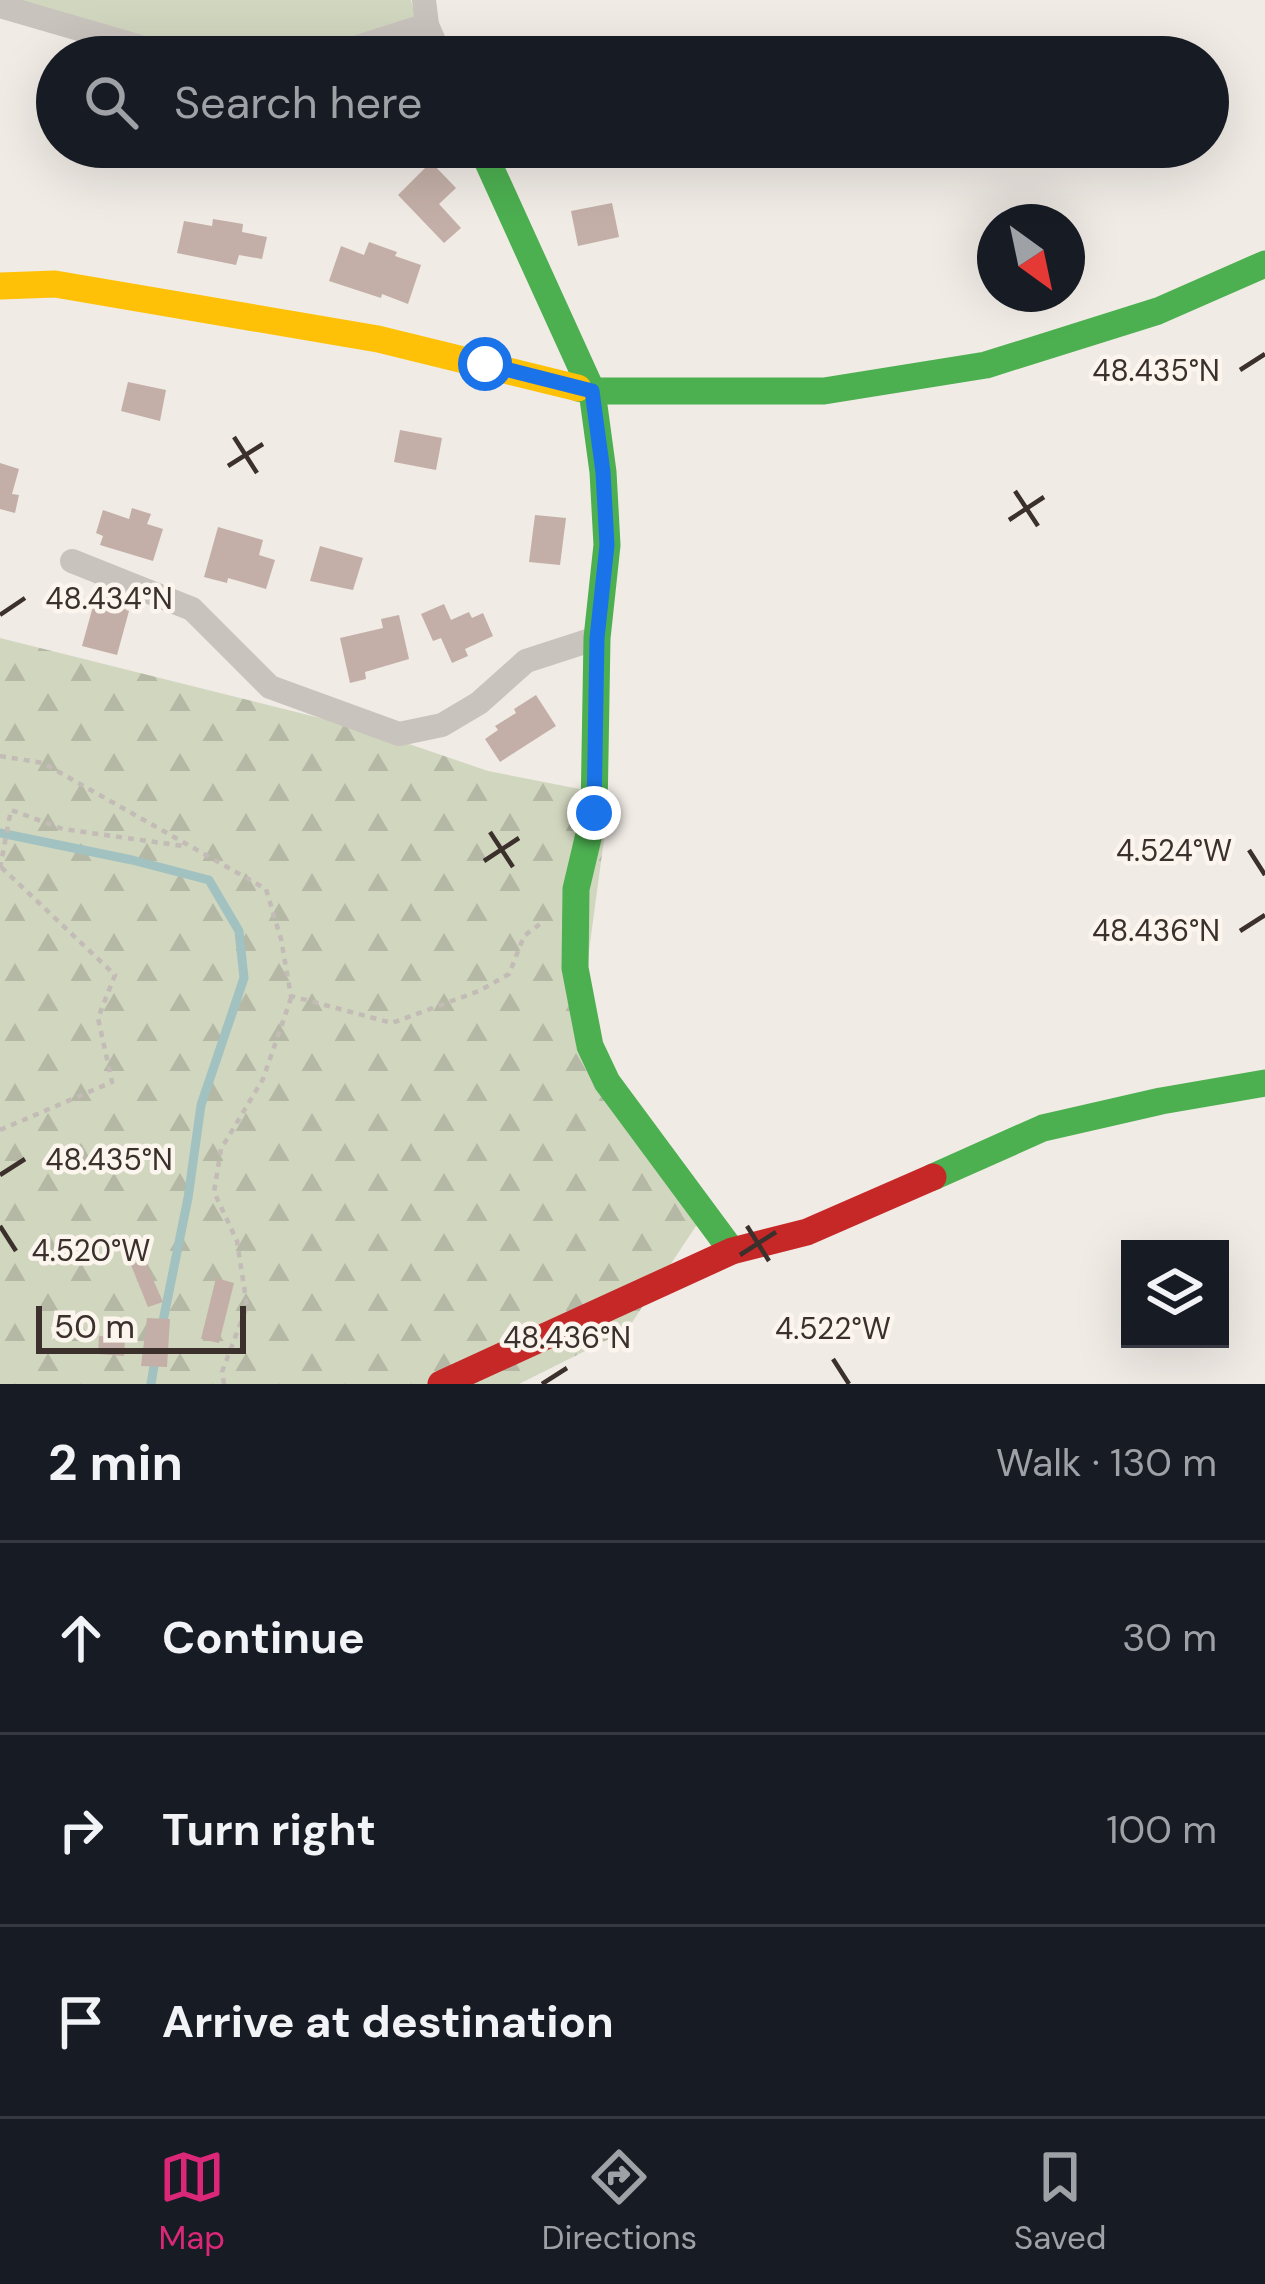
<!DOCTYPE html>
<meta charset="utf-8">
<style>
body{margin:0;font-family:"DM Sans",sans-serif;background:#20242c;color:#f1f3f6}
.controls{position:absolute;right:36px;bottom:36px;display:grid;overflow:hidden;border-radius:0px;box-shadow:0 12px 48px #0002}
.controls button{width:108px;height:108px;display:grid;place-items:center;padding:0;border:0;border-bottom:3px solid #363941;background:#171b24;color:#f1f3f6;font:60px sans-serif}
.compass{position:absolute;left:977px;top:204px;width:108px;height:108px;border-radius:50%;background:#171b24;box-shadow:0 12px 48px #0002;rotate:147deg}
.scale{position:absolute;left:36px;bottom:30px;width:210px;box-sizing:border-box;padding-left:12px;border:6px solid #3b302b;border-top:0;font-size:33px;line-height:42px;white-space:nowrap;color:#3b302b;-webkit-text-stroke:9px #fbf5ee;paint-order:stroke}
.stop{position:absolute;width:36px;height:36px;margin:-27px;border:9px solid #1a73e8;border-radius:50%;background:#fff}
.stop.end{background:#1a73e8;border-color:#fff;box-shadow:0 3px 12px #0008}
.list{margin:0;padding:0;list-style:none}
h2{display:flex;justify-content:space-between;align-items:center;height:156px;margin:0;padding:0 48px;font-size:51px}
h2 small{font-size:39px;font-weight:400;color:#9ea1a6}
.list li{display:grid;grid-template-columns:78px 1fr auto;gap:36px;align-items:center;box-sizing:border-box;height:192px;padding:0 48px;border-top:3px solid #363941}
.list b{display:block;font-size:45px;white-space:nowrap}
.list em{font-size:39px;font-style:normal;color:#9ea1a6}
.icon{flex:none;width:66px;height:66px;fill:none;stroke:currentColor;stroke-width:2;stroke-linecap:round;stroke-linejoin:round}
.map{position:relative;flex:none;width:1265px;height:1384px;overflow:hidden}
.search{position:absolute;background:#171b24;box-shadow:0 12px 48px #0002;left:36px;right:36px;top:36px;height:132px;display:flex;align-items:center;gap:30px;box-sizing:border-box;padding:0 42px;border-radius:66px;color:#9ea1a6;font-size:45px}
.sheet{height:732px;background:#171b24}
nav{display:flex;justify-content:space-around;align-items:center;box-sizing:border-box;height:168px;border-top:3px solid #363941;background:#171b24;font-size:33px;color:#9ea1a6}
nav a{display:grid;justify-items:center;gap:6px}
nav .on{color:#db2777}
.map>svg:first-child{display:block}
.grass{fill:#d1d6bf}
.forest{fill:url(#forest-firs)}
.lines{fill:none;stroke-linecap:round;stroke-linejoin:round}
.stream{stroke:#a1c2c1;stroke-width:9}
.building{fill:#c3afa7}
.path{stroke:#c2bbb6;stroke-width:4.5;stroke-dasharray:6 6;stroke-linecap:butt}
.street{stroke:#c9c3be;stroke-width:24}
.fast{stroke:#4caf50;stroke-width:27}
.slow{stroke:#ffc107;stroke-width:27}
.jam{stroke:#c62828;stroke-width:27}
.route{stroke:#1a73e8;stroke-width:15}
.ticks{fill:none;stroke:#3b302b;stroke-width:4.5}
.ticks-label{font-size:30px;text-anchor:middle;fill:#3b302b;stroke:#fbf5ee;stroke-width:9;stroke-linejoin:round;paint-order:stroke}
</style>
<div class="map">
<svg width="1265" height="1384" viewBox="0 0 1265 1384">
<defs>
<pattern id="forest-firs" width="22" height="20" patternUnits="userSpaceOnUse" patternTransform="scale(3)"><rect width="22" height="20" fill="#d1d6bf"/><path d="M5 1l3.5 6h-7zM16 11l3.5 6h-7z" fill="#b4b8a4"/></pattern>
</defs>
<rect width="100%" height="100%" fill="#f0ebe5"/>
<polygon class="grass" points="0,0 411,0 426,57 126,57 48,28"/>
<polygon class="forest" points="0,638 368,730 488,771 610,795 576,1047 698,1223 627,1330 519,1384 0,1384"/>
<g class="lines">
<g class="stream">
<polyline points="0,833 132,860 209,880 239,931 244,978 201,1105 188,1198 162,1326"/>
<polyline points="151,1384 155,1360"/>
</g>
</g>
<g class="building">
<polygon points="431,162 456,188 439,204 461,228 444,243 398,195"/>
<polygon points="612,203 619,237 578,246 571,211"/>
<polygon points="213,219 243,224 242,232 267,237 262,259 239,255 236,265 177,253 184,221 212,226"/>
<polygon points="369,242 397,252 395,256 421,265 408,304 382,294 381,298 329,281 341,246 364,255"/>
<polygon points="128,382 166,390 160,421 121,411"/>
<polygon points="400,430 442,438 436,470 394,462"/>
<polygon points="0,463 19,469 12,494 19,495 15,513 0,509"/>
<polygon points="132,508 151,514 147,524 163,529 153,561 100,545 103,536 96,533 103,510 129,519"/>
<polygon points="535,515 566,518 560,565 529,562"/>
<polygon points="218,527 263,540 259,555 275,560 266,589 228,578 227,583 204,577"/>
<polygon points="320,546 363,558 353,590 310,581"/>
<polygon points="104,585 130,593 126,610 129,611 117,655 82,646 95,599 100,601"/>
<polygon points="444,604 451,620 469,612 472,618 483,613 493,636 465,649 468,656 452,663 441,638 433,641 421,614"/>
<polygon points="399,615 409,659 365,672 366,679 350,683 340,638 383,628 381,619"/>
<polygon points="536,695 556,726 500,762 485,739 498,730 495,726 516,713 514,709"/>
<polygon points="144,1259 163,1302 148,1307 131,1265"/>
<polygon points="216,1278 234,1283 219,1343 201,1339"/>
<polygon points="147,1318 170,1319 167,1367 141,1366"/>
<polygon points="99,1336 125,1338 124,1356 98,1354"/>
</g>
<g class="lines">
<g class="path">
<polyline points="0,756 43,763 266,889 281,939 291,996 392,1023 479,991 509,974 524,936 544,921"/>
<polyline points="0,868 11,810 63,829 183,846"/>
<polyline points="0,1130 112,1082 98,1018 115,975 1,867"/>
<polyline points="224,1384 222,1372 247,1306 237,1241 214,1192 221,1149 263,1079 291,998"/>
</g>
<g class="street">
<polyline points="424,0 427,25 441,57"/>
<polyline points="0,6 158,52 205,57"/>
<polyline points="302,57 339,53 427,25"/>
<polyline points="72,561 192,609 270,687 399,734 442,725 479,703 526,661 597,638"/>
</g>
<g class="fast">
<polyline points="481,147 592,391 603,472 607,545 597,638 594,813 576,889 575,968 590,1046 607,1082 732,1251"/>
<polyline points="578,388 592,391 824,391 986,365 1158,311 1265,264"/>
<polyline points="933,1177 1043,1128 1161,1101 1265,1083"/>
</g>
<polyline class="slow" points="0,286 55,284 378,339 578,388"/>
<polyline class="jam" points="441,1384 732,1251 807,1232 933,1177"/>
</g>
<g class="lines">
<polyline class="route" points="485,364 592,391 603,472 607,545 597,638 594,813"/>
</g>
<path class="ticks" d="M1240,370L1265,354M234,437L257,473M228,466L263,444M1015,491L1038,526M1009,520L1044,497M0,615L25,598M490,832L513,867M1249,850L1265,875M484,861L519,838M1240,931L1265,915M0,1175L25,1159M0,1226L16,1251M747,1226L769,1261M740,1255L776,1232M833,1359L849,1384M542,1384L567,1368"/>
<g class="ticks-label">
<text x="1156" y="381">48.435°N</text>
<text x="109" y="609">48.434°N</text>
<text x="1174" y="861">4.524°W</text>
<text x="1156" y="941">48.436°N</text>
<text x="109" y="1170">48.435°N</text>
<text x="91" y="1261">4.520°W</text>
<text x="833" y="1339">4.522°W</text>
<text x="567" y="1348">48.436°N</text>
</g>
</svg>
<div class="controls">
<button><svg class="icon" aria-label="layers" viewBox="0 0 24 24"><path d="M12 4l9 5-9 5-9-5zM3 14l9 5 9-5"/></svg></button>
</div>
<svg class="compass" viewBox="-18 -18 36 36"><path d="M0-13l5 13h-10z" fill="#e53935"/><path d="M0 13l5-13h-10z" fill="#9ea1a6"/></svg>
<div class="scale">50 m</div>
<div class="stop" style="left:485px;top:364px"></div>
<div class="stop end" style="left:594px;top:813px"></div>
<div class="search"><svg class="icon" aria-label="search" viewBox="0 0 24 24"><circle cx="10" cy="10" r="6"/><path d="M15 15l6 6"/></svg>Search here</div>
</div>
<section class="sheet">
<h2>2 min<small>Walk · 130 m</small></h2>
<ul class="list">
<li><svg class="icon" aria-label="ahead" viewBox="0 0 24 24"><path d="M12 20V5M6 11l6-6 6 6"/></svg><div><b>Continue</b></div><em>30 m</em></li>
<li><svg class="icon" aria-label="right" viewBox="0 0 24 24"><path d="M7 20v-9h11M14 6l5 5-5 5"/></svg><div><b>Turn right</b></div><em>100 m</em></li>
<li><svg class="icon" aria-label="arrive" viewBox="0 0 24 24"><path d="M6 21V4h12l-3 4 3 4H6"/></svg><div><b>Arrive at destination</b></div></li>
</ul>
</section>
<nav>
<a class="on"><svg class="icon" aria-label="map" viewBox="0 0 24 24"><path d="M3 6l6-2 6 2 6-2v14l-6 2-6-2-6 2zM9 4v14M15 6v14"/></svg>Map</a>
<a><svg class="icon" aria-label="directions" viewBox="0 0 24 24"><path d="M12 3l9 9-9 9-9-9zM9 14v-3h6M13 9l2 2-2 2"/></svg>Directions</a>
<a><svg class="icon" aria-label="saved" viewBox="0 0 24 24"><path d="M7 4h10v16l-5-4-5 4z"/></svg>Saved</a>
</nav>
